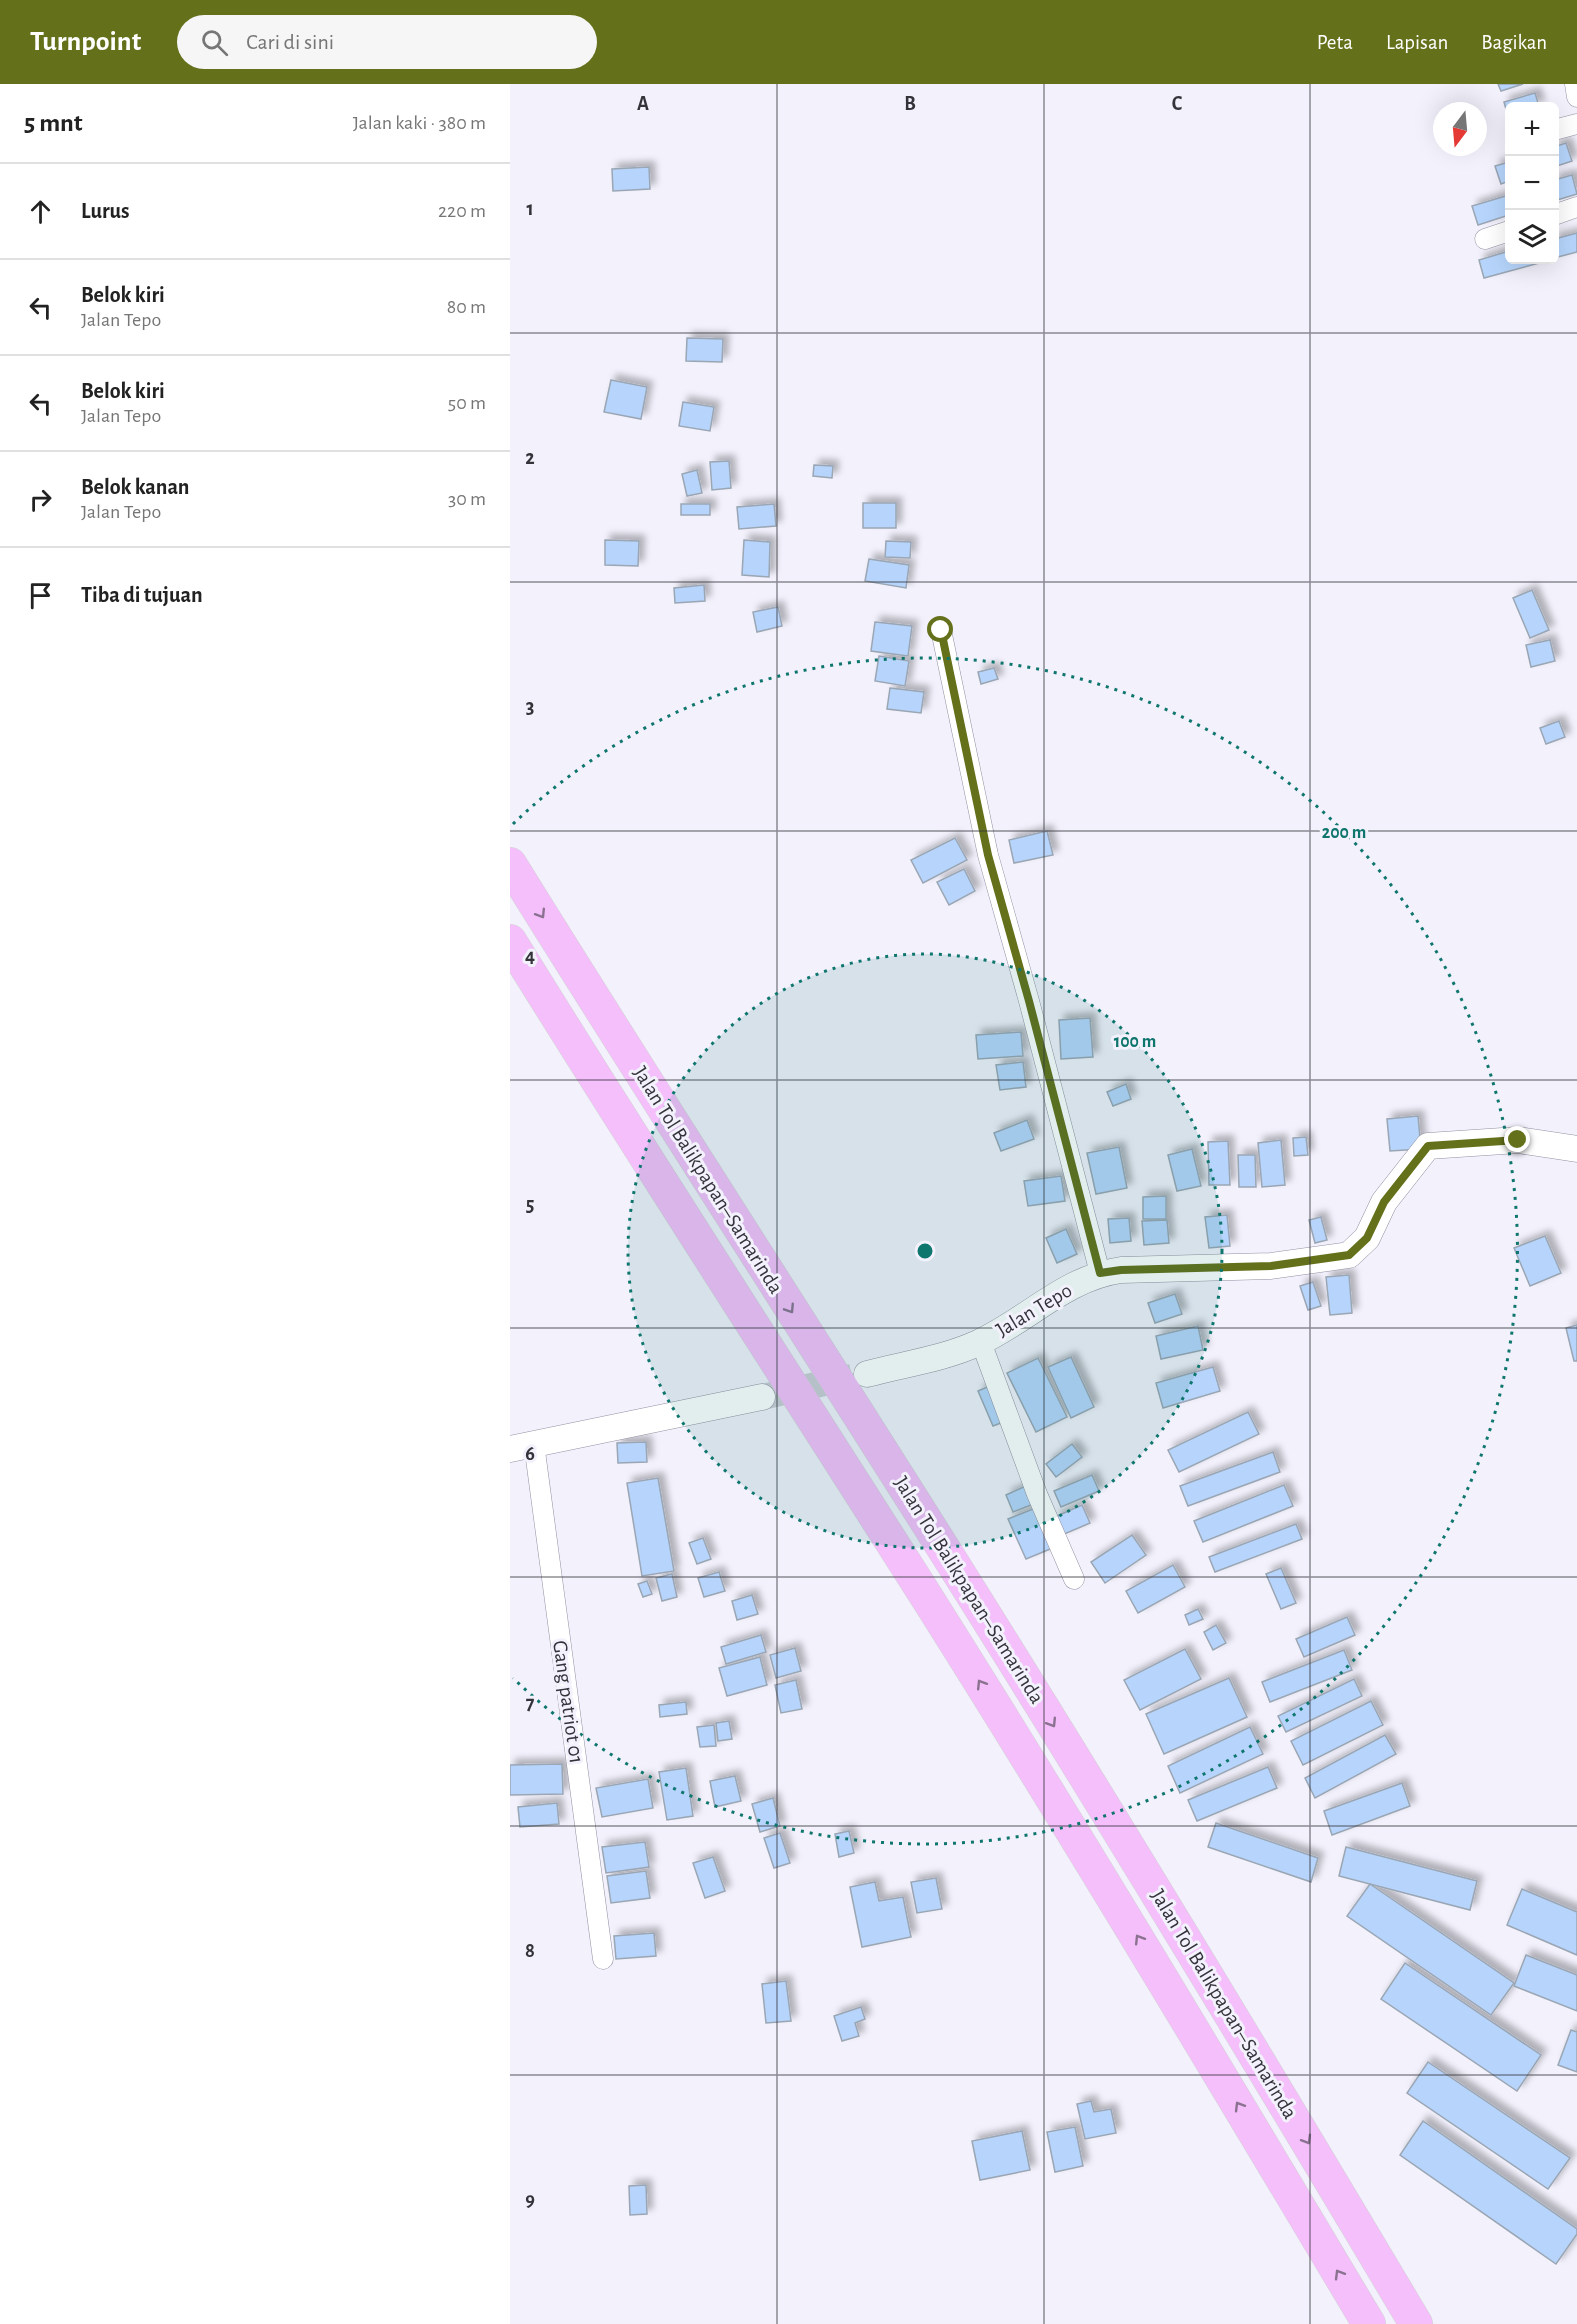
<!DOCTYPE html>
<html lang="id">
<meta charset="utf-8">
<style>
body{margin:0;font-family:"Alegreya Sans",sans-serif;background:#f6f6f6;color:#222}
.controls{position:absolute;right:18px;top:18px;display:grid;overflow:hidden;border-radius:9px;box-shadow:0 6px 24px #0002}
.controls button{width:54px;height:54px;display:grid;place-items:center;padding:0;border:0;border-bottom:2px solid #e0e0e0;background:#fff;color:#222;font:30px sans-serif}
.compass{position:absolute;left:923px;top:18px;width:54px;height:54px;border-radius:50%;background:#fff;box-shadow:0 6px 24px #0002;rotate:196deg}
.stop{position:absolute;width:18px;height:18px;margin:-14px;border:4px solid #64701a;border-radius:50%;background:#fff}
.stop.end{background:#64701a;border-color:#fff;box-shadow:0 2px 6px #0008}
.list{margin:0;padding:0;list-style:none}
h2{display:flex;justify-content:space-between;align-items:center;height:78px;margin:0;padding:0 24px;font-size:26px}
h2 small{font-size:20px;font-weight:400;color:#767676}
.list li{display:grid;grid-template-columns:39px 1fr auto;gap:18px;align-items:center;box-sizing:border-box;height:96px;padding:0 24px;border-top:2px solid #e0e0e0}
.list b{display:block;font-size:22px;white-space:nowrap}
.list p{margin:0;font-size:20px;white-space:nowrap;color:#767676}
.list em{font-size:20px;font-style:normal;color:#767676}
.icon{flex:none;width:33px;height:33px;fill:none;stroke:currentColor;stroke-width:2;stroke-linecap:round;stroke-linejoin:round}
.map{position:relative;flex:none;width:1067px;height:2240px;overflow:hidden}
header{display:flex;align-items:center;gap:36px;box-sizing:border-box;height:84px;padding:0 30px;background:#64701a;color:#fff}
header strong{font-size:28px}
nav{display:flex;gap:33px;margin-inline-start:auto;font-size:21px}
.search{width:420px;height:54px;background:#f6f6f6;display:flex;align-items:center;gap:15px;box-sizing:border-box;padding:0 21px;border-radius:33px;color:#767676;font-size:22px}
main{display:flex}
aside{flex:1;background:#fff}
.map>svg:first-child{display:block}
.building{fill:#b7d5fc;stroke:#9aa6b4;stroke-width:1.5;filter:url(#shadow)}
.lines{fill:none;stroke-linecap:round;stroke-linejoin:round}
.tertiary-tunnel{stroke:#cccbd5;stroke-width:26;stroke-dasharray:26 13;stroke-linecap:butt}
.minor-casing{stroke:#9291a2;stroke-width:21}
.tertiary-casing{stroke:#9291a2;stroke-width:27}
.motorway-casing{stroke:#d2d2d4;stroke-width:34}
.minor{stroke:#fff;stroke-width:20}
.tertiary{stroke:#fff;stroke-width:26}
.motorway{stroke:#f5bffb;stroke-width:33}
.oneway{stroke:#8b7291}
.route{stroke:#64701a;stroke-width:8}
.grid{fill:none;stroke:#34333a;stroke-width:1.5;stroke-opacity:0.55}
.ring{fill:none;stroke:#0f766e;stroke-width:3;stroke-dasharray:3 6}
.labels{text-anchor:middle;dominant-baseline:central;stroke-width:6;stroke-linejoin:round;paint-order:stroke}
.street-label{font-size:21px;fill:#34333a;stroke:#f2f1fc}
.grid-label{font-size:20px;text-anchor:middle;font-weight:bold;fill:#34333a;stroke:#f2f1fc;stroke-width:6;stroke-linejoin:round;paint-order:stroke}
.centre{fill:#0f766e;stroke:#f2f1fc;stroke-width:3}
.ring-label{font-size:18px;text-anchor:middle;font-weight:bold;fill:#0f766e;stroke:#f2f1fc;stroke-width:6;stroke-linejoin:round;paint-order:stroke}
</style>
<header>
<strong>Turnpoint</strong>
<div class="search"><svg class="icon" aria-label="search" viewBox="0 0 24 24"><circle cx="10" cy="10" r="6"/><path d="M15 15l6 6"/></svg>Cari di sini</div>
<nav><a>Peta</a><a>Lapisan</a><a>Bagikan</a></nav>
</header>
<main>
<aside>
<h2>5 mnt<small>Jalan kaki · 380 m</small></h2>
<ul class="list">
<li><svg class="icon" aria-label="ahead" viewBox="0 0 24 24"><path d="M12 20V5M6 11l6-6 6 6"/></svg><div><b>Lurus</b></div><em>220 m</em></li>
<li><svg class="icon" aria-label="left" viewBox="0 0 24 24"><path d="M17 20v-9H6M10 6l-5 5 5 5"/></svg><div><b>Belok kiri</b><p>Jalan Tepo</p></div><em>80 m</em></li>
<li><svg class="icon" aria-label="left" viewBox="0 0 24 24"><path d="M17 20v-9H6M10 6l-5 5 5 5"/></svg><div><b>Belok kiri</b><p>Jalan Tepo</p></div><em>50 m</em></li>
<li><svg class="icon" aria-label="right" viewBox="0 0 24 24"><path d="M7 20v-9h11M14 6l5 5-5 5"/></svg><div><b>Belok kanan</b><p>Jalan Tepo</p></div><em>30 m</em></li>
<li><svg class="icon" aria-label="arrive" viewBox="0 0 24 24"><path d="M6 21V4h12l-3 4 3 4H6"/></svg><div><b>Tiba di tujuan</b></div></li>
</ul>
</aside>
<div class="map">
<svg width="1067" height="2240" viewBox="0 0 1067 2240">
<defs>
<filter id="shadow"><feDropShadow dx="5.5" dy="-5.5" stdDeviation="3" flood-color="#0004"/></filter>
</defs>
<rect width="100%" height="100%" fill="#f2f1fc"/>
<g class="building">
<polygon points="988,0 1013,0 991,7"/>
<polygon points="1025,9 1029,22 999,22 999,36 994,18"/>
<polygon points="1056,59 1062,77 1044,83 1044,63"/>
<polygon points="999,78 999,97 991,100 985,82"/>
<polygon points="139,83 140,105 103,107 102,85"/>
<polygon points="1062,91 1067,110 1044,117 1044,96"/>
<polygon points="999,111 999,131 968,141 962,122"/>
<polygon points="1067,149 1067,168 1044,174 1044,155"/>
<polygon points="999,167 999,176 1040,176 974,194 969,176"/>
<polygon points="177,254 213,255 212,278 176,277"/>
<polygon points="101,296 137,303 131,335 94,328"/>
<polygon points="173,318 204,323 200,347 169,342"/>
<polygon points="219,377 221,404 202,406 200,378"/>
<polygon points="304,381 323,382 322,394 303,392"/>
<polygon points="187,386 192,409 177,412 172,390"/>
<rect x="353" y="419" width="33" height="25"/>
<rect x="171" y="420" width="29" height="11"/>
<polygon points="264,420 266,442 229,445 227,423"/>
<polygon points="95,456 129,457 128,482 95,481"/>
<polygon points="234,456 260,458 259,493 232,491"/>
<polygon points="376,457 401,458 400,474 375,473"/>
<polygon points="359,475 399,481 396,504 355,497"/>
<polygon points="194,501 195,517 165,519 164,504"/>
<polygon points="1022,506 1039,546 1020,554 1003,514"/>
<polygon points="268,523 272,542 247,548 243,528"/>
<polygon points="365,538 402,542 398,572 361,567"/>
<polygon points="1040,556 1045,577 1021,583 1016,561"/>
<polygon points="369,572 399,577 395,602 365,597"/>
<polygon points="484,584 488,595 471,600 468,588"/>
<polygon points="380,604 414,608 411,629 377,625"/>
<polygon points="1049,637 1055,653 1036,660 1030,644"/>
<polygon points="537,747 543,771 504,779 499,756"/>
<polygon points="445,754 457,776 413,799 401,776"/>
<polygon points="454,785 465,807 439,821 427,798"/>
<polygon points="580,934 583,973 551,975 549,936"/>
<polygon points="511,948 513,972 468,975 466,951"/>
<polygon points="513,978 516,1003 490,1006 486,981"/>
<polygon points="616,1000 621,1015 603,1022 597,1008"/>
<polygon points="908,1032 911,1065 880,1067 877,1035"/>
<polygon points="517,1036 524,1055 491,1067 484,1049"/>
<polygon points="796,1053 798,1071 784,1072 783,1054"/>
<polygon points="771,1056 775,1101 752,1103 748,1059"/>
<polygon points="718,1057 720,1101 699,1101 698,1058"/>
<polygon points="609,1063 617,1104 586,1110 577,1069"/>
<polygon points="682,1065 691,1102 667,1107 658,1071"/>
<polygon points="728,1071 745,1071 746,1103 729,1103"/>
<polygon points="551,1092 555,1117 518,1122 514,1097"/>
<polygon points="656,1112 656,1135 633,1135 633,1113"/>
<polygon points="717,1131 720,1162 699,1164 695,1133"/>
<polygon points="811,1133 817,1156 805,1159 799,1136"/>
<polygon points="619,1134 621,1157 600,1159 598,1135"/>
<polygon points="657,1136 659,1159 634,1161 632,1137"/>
<polygon points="556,1145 567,1170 547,1179 536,1154"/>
<polygon points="1035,1152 1051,1189 1020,1202 1004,1164"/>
<polygon points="839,1191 842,1229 820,1231 816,1193"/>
<polygon points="803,1198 811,1222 798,1226 790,1202"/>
<polygon points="665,1210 672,1230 645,1239 638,1219"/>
<polygon points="1067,1241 1067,1277 1064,1277 1056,1244"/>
<polygon points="688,1242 693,1266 651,1275 646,1252"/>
<polygon points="561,1273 584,1323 561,1334 538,1283"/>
<polygon points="528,1274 557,1333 526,1348 497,1289"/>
<polygon points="703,1283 710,1307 653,1324 646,1299"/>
<polygon points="482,1301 496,1337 483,1342 468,1307"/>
<polygon points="738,1328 749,1350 669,1388 658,1366"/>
<polygon points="136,1358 137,1378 108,1379 107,1359"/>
<polygon points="562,1360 572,1373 546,1393 536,1380"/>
<polygon points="763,1368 770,1388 678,1422 670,1402"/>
<polygon points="582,1391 589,1407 551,1423 544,1407"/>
<polygon points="148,1394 164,1487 132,1492 117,1399"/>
<polygon points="518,1401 526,1419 503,1428 496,1411"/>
<polygon points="774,1401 783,1422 693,1458 684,1437"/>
<polygon points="572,1421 580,1439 552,1451 545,1433"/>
<polygon points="528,1423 545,1463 516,1475 498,1435"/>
<polygon points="786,1440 792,1455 705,1488 699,1473"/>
<polygon points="622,1451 636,1471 595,1499 581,1478"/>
<polygon points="193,1454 201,1475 187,1480 179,1459"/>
<polygon points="663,1481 675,1503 628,1529 616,1507"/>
<polygon points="771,1484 786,1519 771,1525 756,1490"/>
<polygon points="209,1488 215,1507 194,1513 188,1494"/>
<polygon points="162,1490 167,1513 152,1517 146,1494"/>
<polygon points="137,1497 142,1510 133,1513 128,1500"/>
<polygon points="242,1511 248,1530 227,1536 222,1517"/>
<polygon points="688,1525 693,1535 679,1541 675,1531"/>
<polygon points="837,1533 845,1551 794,1573 786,1555"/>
<polygon points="706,1541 716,1559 703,1566 694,1548"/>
<polygon points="251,1551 256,1568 216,1580 211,1563"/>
<polygon points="285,1564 291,1587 266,1594 260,1571"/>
<polygon points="675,1565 691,1595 630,1626 614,1596"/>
<polygon points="834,1566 842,1586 760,1618 752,1598"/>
<polygon points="250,1573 257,1601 217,1612 209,1584"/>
<polygon points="719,1594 737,1633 654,1670 636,1630"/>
<polygon points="844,1595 852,1612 776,1648 768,1632"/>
<polygon points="286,1596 292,1625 271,1629 265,1601"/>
<polygon points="861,1617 873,1641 793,1681 781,1657"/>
<polygon points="176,1618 177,1630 150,1633 149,1621"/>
<polygon points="219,1637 222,1655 208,1657 206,1639"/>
<polygon points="204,1641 206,1662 190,1663 187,1643"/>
<polygon points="740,1643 753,1670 670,1709 658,1682"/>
<polygon points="875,1651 886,1670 805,1714 795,1694"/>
<polygon points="52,1680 53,1710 0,1711 0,1681"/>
<polygon points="758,1683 767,1704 687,1737 678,1716"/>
<polygon points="176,1684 183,1732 157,1736 149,1688"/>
<polygon points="225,1692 231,1717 205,1723 200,1697"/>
<polygon points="138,1695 143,1724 92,1733 86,1704"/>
<polygon points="892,1699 900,1722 822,1751 814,1727"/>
<polygon points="263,1714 270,1742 250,1748 242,1720"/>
<polygon points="47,1719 49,1740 10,1743 8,1723"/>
<polygon points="706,1739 808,1774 801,1798 698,1763"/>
<polygon points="339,1747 344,1769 329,1773 325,1750"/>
<polygon points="270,1749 280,1779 264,1784 254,1754"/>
<polygon points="135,1758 139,1783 96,1789 92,1763"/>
<polygon points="836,1763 967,1797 960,1826 829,1792"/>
<polygon points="203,1773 215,1807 195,1814 183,1779"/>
<polygon points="136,1787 140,1814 101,1819 97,1792"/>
<polygon points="426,1794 432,1825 407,1829 401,1798"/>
<polygon points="365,1798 369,1817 393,1813 401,1853 352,1863 340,1803"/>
<polygon points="860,1800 1004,1899 981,1931 837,1832"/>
<polygon points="1012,1805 1067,1828 1067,1871 997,1841"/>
<polygon points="144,1849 146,1872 106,1875 104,1852"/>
<polygon points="1016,1871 1067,1891 1067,1927 1004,1902"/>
<polygon points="895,1879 1031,1971 1007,2007 871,1915"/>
<polygon points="276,1897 281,1937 256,1939 252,1900"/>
<polygon points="351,1923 355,1935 345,1939 349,1952 332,1957 324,1932"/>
<polygon points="1061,1946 1067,1948 1067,1988 1048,1981"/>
<polygon points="918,1978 1060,2074 1038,2105 897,2009"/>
<polygon points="581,2017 584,2028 601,2025 606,2049 575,2055 567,2020"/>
<polygon points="913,2037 1067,2145 1067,2150 1046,2180 890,2071"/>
<polygon points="565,2043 573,2082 545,2088 537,2048"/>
<polygon points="512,2047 520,2086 470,2096 462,2057"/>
<polygon points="136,2101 137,2130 120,2131 119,2102"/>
</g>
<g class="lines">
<polyline class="tertiary-tunnel" points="252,1313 342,1293"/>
<defs>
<g id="minor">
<polyline points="1065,0 1067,13"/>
<polyline points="1044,46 1067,40"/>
<polyline points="1044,131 1067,123"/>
<polyline points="975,155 999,147"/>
<polyline points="431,546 478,771 519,917 590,1189"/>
<polyline points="471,1258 527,1410 564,1495"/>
<polyline points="24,1360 93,1875"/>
</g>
<g id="tertiary">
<path d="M357,1290C394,1280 433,1275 468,1259C518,1236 555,1194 611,1186L761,1182L839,1171L857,1154L874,1118L918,1062L1008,1056L1067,1065"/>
<polyline points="0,1365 252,1313"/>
</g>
<g id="motorway">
<path d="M0,780C150,1022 306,1261 457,1502C610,1746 759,1993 906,2240"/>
<path d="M0,857C138,1080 281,1299 421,1520C571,1758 715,1999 859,2240"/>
</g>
</defs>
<use href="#minor" class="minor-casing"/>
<use href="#tertiary" class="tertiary-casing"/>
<use href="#motorway" class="motorway-casing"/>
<use href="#minor" class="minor"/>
<use href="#tertiary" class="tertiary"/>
<use href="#motorway" class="motorway"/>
</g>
<defs><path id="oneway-chevron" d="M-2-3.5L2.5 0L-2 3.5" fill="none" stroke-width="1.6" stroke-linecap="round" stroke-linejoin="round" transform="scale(1.5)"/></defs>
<g class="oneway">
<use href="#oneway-chevron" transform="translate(31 830) rotate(58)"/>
<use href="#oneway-chevron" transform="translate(280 1225) rotate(57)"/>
<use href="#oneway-chevron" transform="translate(471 1600) rotate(-122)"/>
<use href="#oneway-chevron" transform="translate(542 1639) rotate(58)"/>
<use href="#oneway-chevron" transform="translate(629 1855) rotate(-122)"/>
<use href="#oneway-chevron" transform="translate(729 2022) rotate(-121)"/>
<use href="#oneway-chevron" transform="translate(797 2056) rotate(59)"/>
<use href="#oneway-chevron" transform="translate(829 2190) rotate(-121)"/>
</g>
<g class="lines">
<polyline class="route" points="431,546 478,771 519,917 590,1189 611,1186 761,1182 839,1171 857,1154 874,1118 918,1062 1008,1056"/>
</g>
<path class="grid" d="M267,0V2240M534,0V2240M800,0V2240M0,249H1067M0,498H1067M0,747H1067M0,996H1067M0,1244H1067M0,1493H1067M0,1742H1067M0,1991H1067"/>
<circle cx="415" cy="1167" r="297" fill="#0f766e" fill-opacity=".12"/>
<g class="ring">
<circle cx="415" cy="1167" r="297"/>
<path d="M3 740A593 593 0 1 1 3 1594"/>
</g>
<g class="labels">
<g class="street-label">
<text transform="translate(198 1096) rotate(58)">Jalan Tol Balikpapan–Samarinda</text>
<text transform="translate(524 1226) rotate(-31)">Jalan Tepo</text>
<text transform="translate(459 1506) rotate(58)">Jalan Tol Balikpapan–Samarinda</text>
<text transform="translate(58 1618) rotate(82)">Gang patriot 01</text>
<text transform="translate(714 1920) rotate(59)">Jalan Tol Balikpapan–Samarinda</text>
</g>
</g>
<g class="grid-label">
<text x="133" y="26">A</text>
<text x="400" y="26">B</text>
<text x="667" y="26">C</text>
<text x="20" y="131">1</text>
<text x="20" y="380">2</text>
<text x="20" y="629">3</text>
<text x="20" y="878">4</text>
<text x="20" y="1127">5</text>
<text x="20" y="1376">6</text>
<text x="20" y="1625">7</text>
<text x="20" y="1873">8</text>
<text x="20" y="2122">9</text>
</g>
<circle cx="415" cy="1167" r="9" class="centre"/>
<g class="ring-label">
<text x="834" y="754">200 m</text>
<text x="625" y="963">100 m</text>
</g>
</svg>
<div class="controls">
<button>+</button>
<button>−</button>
<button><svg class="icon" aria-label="layers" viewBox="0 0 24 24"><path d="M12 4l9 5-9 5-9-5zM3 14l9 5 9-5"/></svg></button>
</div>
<svg class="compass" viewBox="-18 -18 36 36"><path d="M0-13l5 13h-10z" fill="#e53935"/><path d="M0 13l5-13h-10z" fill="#767676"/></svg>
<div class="stop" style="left:431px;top:546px"></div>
<div class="stop end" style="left:1008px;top:1056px"></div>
</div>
</main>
